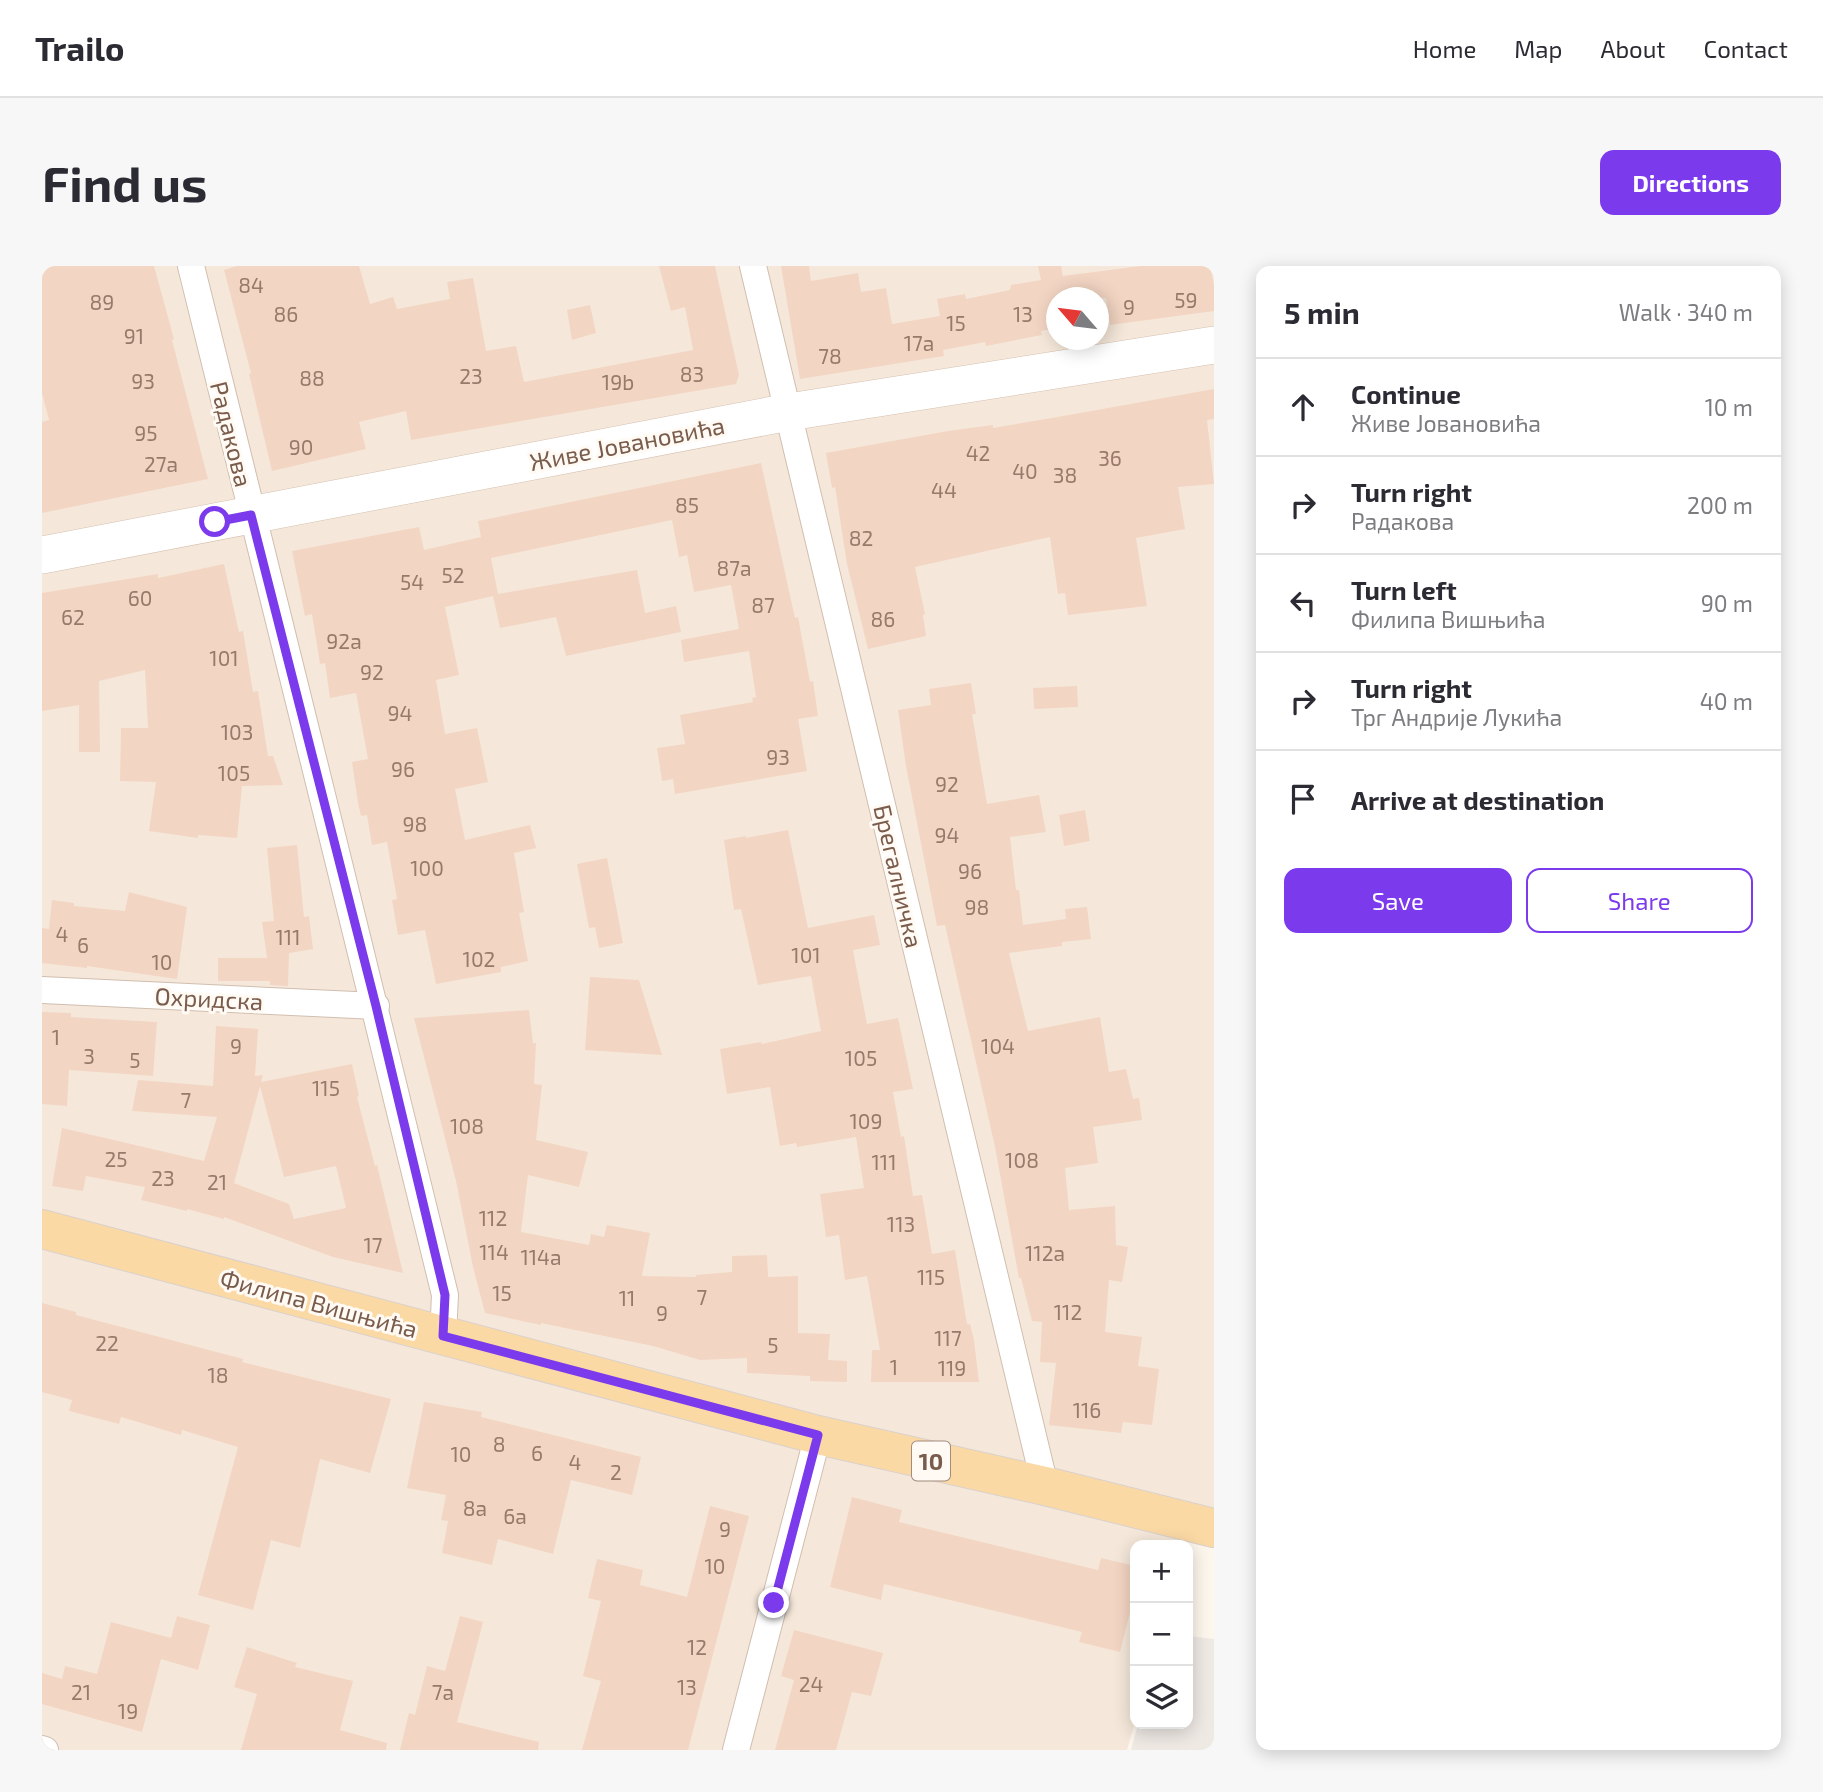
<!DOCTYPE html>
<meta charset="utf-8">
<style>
body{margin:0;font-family:"Exo 2",sans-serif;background:#f7f7f7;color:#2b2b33}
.controls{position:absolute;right:21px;bottom:21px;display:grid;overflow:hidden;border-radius:14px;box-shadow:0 4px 18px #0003}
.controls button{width:63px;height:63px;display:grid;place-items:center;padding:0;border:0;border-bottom:2px solid #e1e1e2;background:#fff;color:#2b2b33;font:35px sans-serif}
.compass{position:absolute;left:1004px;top:21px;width:63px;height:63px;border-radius:50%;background:#fff;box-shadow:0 4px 18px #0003;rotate:298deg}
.stop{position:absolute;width:21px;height:21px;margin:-16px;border:5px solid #7c3aed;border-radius:50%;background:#fff}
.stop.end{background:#7c3aed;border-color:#fff;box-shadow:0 2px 7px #0008}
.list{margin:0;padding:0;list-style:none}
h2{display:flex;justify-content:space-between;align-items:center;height:91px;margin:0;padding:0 28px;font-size:30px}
h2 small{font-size:23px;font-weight:400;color:#7c7c81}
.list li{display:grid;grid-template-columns:46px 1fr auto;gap:21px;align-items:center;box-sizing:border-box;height:98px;padding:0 28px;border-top:2px solid #e1e1e2}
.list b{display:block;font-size:26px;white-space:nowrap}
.list p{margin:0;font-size:23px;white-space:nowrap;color:#7c7c81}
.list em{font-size:23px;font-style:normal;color:#7c7c81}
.actions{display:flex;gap:14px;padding:21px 28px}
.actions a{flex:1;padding:16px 0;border:2px solid #7c3aed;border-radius:14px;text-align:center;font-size:24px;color:#7c3aed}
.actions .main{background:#7c3aed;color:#fff}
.icon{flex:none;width:38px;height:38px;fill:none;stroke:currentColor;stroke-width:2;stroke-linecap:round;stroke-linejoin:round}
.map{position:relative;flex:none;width:1172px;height:1484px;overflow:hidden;border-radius:14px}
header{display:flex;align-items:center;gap:42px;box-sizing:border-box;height:98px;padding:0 35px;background:#fff;border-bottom:2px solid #e1e1e2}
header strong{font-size:33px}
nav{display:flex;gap:38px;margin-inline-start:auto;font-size:24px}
.intro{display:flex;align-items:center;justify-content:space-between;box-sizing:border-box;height:168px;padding:0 42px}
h1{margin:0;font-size:49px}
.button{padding:18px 32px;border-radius:14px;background:#7c3aed;color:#fff;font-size:24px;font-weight:700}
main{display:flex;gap:42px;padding:0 42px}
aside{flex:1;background:#fff;border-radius:14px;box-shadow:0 4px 18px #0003}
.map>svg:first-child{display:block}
.residential{fill:#f5e8da;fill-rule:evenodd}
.industrial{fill:#efe9e4}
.building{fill:#f3d5c3;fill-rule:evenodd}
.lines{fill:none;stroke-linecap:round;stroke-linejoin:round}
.street-casing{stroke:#d1beb0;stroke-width:28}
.secondary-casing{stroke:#d6c0b0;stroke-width:38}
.primary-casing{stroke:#dad1cd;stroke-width:40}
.street{stroke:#fff;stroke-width:26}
.secondary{stroke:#fff;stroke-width:37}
.primary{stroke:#fbd9a5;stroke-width:38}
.route{stroke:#7c3aed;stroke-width:9}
.labels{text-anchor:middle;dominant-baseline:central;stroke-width:6;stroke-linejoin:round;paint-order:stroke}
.number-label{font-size:21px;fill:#987a6a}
.shield{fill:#fffaf3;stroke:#a28b7f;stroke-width:2}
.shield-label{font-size:23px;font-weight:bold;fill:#7a5c4d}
.street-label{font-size:24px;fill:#7a5c4d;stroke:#fffaf3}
</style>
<header>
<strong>Trailo</strong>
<nav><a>Home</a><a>Map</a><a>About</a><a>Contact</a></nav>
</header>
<div class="intro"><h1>Find us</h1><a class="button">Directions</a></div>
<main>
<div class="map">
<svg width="1172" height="1484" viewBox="0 0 1172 1484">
<rect width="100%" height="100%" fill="#fdf6ec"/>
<path class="residential" d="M0,0H1172V1247L1152,1242L1142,1279H1093V1456L1085,1484H0ZM1015,32H1056V74H1015Z"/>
<polygon class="industrial" points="1146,1370 1172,1373 1172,1484 1089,1484 1096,1458 1146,1458"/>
<g class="building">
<polygon points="0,0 112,0 132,73 130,74 166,213 0,247 0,156 7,154 0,127"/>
<polygon points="195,0 317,0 328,38 351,31 355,43 408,33 405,16 431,12 444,85 474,80 482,116 651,84 643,41 629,45 617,0 673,0 697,109 694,118 369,174 364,145 317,156 324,183 230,205 207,108 209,107 182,4"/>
<polygon points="739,0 767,0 769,15 816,7 819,26 844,22 850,58 898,50 895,33 923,28 924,33 968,24 969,19 999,14 996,0 1019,0 1021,10 1099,0 1168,0 1172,19 1172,45 1068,59 1064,32 1014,32 1014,62 999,65 1000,69 944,80 943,76 901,84 902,90 758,113"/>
<polygon points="548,39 554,67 530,74 525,44"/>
<polygon points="1172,123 1172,153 1165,154 1172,218 1136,221 1143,263 1094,272 1105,340 1026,349 1023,327 1016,328 1008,271 873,301 883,348 881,349 884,370 826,383 805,298 793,221 790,222 784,187 906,165 951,159 951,162 1027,149"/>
<polygon points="719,197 753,352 756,351 768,416 771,415 776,450 756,453 765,505 633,528 631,513 620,515 615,482 643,478 638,449 711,436 710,432 714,431 707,385 642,396 639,374 697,363 689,319 652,326 645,289 637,291 630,254 449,292 456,328 595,304 603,347 634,340 639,366 524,390 514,351 458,362 451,330 403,341 417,409 394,414 403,468 435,462 446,516 413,523 423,574 488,559 494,582 472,587 482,646 477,647 486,695 459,701 459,706 394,718 383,664 356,669 350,634 355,633 345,576 330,579 325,549 319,550 316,537 310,496 326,493 314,427 288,432 283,397 278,398 270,348 263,350 250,285 377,261 382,284 439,271 436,255"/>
<polygon points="182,298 197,366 201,365 211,426 216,425 226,490 231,490 241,519 200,520 195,572 156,569 156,572 107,565 114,516 78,515 79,462 106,462 103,404 57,415 58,486 37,486 37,439 0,445 0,327 116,308 116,312"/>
<polygon points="929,417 934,448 930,448 945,538 997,529 1004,566 968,571 974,624 977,624 981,659 1024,653 1023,643 1045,641 1049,673 1020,676 1020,680 967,687 986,765 1058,751 1067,806 1084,803 1091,833 1097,832 1100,854 1051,861 1056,897 1023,902 1027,944 1073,940 1074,979 1086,981 1080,1016 1067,1014 1063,1066 1100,1071 1096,1100 1117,1103 1110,1159 1081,1156 1079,1167 1007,1159 1014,1097 998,1096 1000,1056 990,1055 979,1012 977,1012 953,881 903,659 895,660 864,500 856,444 889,439 887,423"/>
<polygon points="1035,420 1036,441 992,443 991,422"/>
<polygon points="1043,544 1048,575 1022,580 1017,549"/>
<polygon points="746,564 766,662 832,649 838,679 811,684 825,758 856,752 871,823 851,826 859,871 862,870 871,930 880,929 890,988 913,984 925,1058 928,1058 932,1074 937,1116 829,1116 830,1084 838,1084 825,1010 803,1014 797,969 784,971 778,928 822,922 814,871 755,881 754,877 738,880 728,821 685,828 678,783 719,776 720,778 779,765 769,710 716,719 699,643 692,644 682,574 704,570 704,572"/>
<polygon points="255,579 262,651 267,650 271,683 247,687 246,720 228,719 228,715 176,715 176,692 225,692 220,656 232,655 225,582"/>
<polygon points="565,592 581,677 557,682 553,661 547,662 535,598"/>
<polygon points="87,626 145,641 135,713 45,700 45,702 0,697 0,662 7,663 10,634 32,637 32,640 83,645"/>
<polygon points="548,711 597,714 620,789 543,784"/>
<polygon points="487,744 491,777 494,777 492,818 500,819 494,874 546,886 537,921 486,909 479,966 547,979 549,968 562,971 565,959 608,967 600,1010 654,1011 654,1009 690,1006 690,990 725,989 726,1011 756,1010 756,1067 788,1068 786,1094 805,1095 805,1116 768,1115 768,1110 705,1107 705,1092 658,1094 611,1080 499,1057 499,1059 443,1047 431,1001 414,915 372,752"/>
<polygon points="0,746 29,747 29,751 115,756 111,810 27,804 25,840 0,838"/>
<path d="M174,760L216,763L213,810L221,809L219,816L310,798L317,830L315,831L333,900L335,899L361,1007L291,991L182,951V953L145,943V945L99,934L103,921L44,910L41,925L10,920L20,862L162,895L175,851L90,845L96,814L171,820ZM218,820L242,911L294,900L304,942L252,953L247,938L192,917Z"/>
<polygon points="0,1037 34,1046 34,1049 201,1093 200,1096 349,1133 328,1207 278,1193 258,1282 229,1274 211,1344 156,1329 196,1181 140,1164 139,1169 79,1151 77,1158 27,1145 30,1134 0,1126"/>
<polygon points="382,1136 440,1146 439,1151 599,1191 590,1229 529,1214 511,1288 456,1273 450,1299 400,1287 406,1255 399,1254 404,1229 365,1222"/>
<polygon points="810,1231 860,1244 857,1256 1056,1304 1059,1292 1093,1300 1093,1326 1078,1386 1037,1376 1040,1366 842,1318 839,1334 788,1321"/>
<polygon points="668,1240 707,1250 646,1484 540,1484 559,1415 541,1410 559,1335 546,1332 555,1293 601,1304 598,1319 645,1331"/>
<polygon points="135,1350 168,1359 156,1404 119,1393 100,1466 0,1438 0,1407 20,1413 23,1400 55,1408 69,1356 129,1372"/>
<polygon points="418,1350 441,1356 415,1456 497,1476 496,1484 358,1484 367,1447 373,1449 385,1400 403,1405"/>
<polygon points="752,1364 841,1387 829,1430 810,1426 794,1484 733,1484 752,1414 739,1410"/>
<polygon points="205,1381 255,1397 253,1401 311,1415 298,1464 345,1477 344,1484 199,1484 215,1428 192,1421"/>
</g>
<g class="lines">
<defs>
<g id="street">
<path d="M149,0C232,344 321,685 403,1029L401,1070"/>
<polyline points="711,0 1003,1220"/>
<polyline points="0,724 334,740"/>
<polyline points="0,1483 3,1484"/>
<polyline points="694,1484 776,1169"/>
</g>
<polyline id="secondary" points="0,289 747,146 1172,79"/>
<polyline id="primary" points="0,963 776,1169 1003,1220 1172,1262"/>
</defs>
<use href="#street" class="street-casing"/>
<use href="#secondary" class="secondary-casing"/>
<use href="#primary" class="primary-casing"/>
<use href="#street" class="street"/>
<use href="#secondary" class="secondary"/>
<use href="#primary" class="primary"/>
</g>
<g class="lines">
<polyline class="route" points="173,256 209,249 334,740 403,1029 401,1070 776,1169 732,1337"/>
</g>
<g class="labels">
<g class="number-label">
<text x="209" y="18">84</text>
<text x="1144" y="33">59</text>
<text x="60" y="35">89</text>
<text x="1087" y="40">9</text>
<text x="244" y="47">86</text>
<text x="981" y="47">13</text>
<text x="914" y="56">15</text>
<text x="92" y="69">91</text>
<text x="877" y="76">17a</text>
<text x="788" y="89">78</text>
<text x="650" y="107">83</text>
<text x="429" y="109">23</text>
<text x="270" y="111">88</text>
<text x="101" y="114">93</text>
<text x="576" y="115">19b</text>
<text x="104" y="166">95</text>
<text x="259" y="180">90</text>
<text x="936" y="186">42</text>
<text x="1068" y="191">36</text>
<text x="119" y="197">27a</text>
<text x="983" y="204">40</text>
<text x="1023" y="208">38</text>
<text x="902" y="223">44</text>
<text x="645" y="238">85</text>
<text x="819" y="271">82</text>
<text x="692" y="301">87a</text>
<text x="411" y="308">52</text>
<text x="370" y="315">54</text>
<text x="98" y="331">60</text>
<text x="721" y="338">87</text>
<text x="31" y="350">62</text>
<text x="841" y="352">86</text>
<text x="302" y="374">92a</text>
<text x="182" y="391">101</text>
<text x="330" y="405">92</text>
<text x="358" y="446">94</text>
<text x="195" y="465">103</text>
<text x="736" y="490">93</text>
<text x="361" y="502">96</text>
<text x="192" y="506">105</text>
<text x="905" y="517">92</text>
<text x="373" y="557">98</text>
<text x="905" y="568">94</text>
<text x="385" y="601">100</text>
<text x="928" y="604">96</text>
<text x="935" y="640">98</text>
<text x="20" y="667">4</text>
<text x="246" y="670">111</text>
<text x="41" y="678">6</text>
<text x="764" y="688">101</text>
<text x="437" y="692">102</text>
<text x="120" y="695">10</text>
<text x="14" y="770">1</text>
<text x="194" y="779">9</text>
<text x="956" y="779">104</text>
<text x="47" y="789">3</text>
<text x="819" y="791">105</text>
<text x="93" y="793">5</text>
<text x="284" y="821">115</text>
<text x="144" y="833">7</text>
<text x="824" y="854">109</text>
<text x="425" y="859">108</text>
<text x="74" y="892">25</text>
<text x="980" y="893">108</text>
<text x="842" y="895">111</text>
<text x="121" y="911">23</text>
<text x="175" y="915">21</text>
<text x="451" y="951">112</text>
<text x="859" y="957">113</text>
<text x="331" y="978">17</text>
<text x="452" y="985">114</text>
<text x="1003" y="986">112a</text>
<text x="499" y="990">114a</text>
<text x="889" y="1010">115</text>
<text x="460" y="1026">15</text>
<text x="660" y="1030">7</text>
<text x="585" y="1031">11</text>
<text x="1026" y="1045">112</text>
<text x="620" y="1046">9</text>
<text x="906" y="1071">117</text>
<text x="65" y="1076">22</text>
<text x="731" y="1078">5</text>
<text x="852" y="1100">1</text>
<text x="910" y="1101">119</text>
<text x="176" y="1108">18</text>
<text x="1045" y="1143">116</text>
<text x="457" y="1177">8</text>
<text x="495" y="1186">6</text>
<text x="419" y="1187">10</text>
<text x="533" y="1195">4</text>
<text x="574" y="1205">2</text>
<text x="433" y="1241">8a</text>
<text x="473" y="1249">6a</text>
<text x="683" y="1262">9</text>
<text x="673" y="1299">10</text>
<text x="655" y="1380">12</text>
<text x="769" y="1417">24</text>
<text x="645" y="1420">13</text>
<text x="39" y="1425">21</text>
<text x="401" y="1425">7a</text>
<text x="86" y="1444">19</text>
</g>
<rect class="shield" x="870" y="1175.5" width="38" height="39" rx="5"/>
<g class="shield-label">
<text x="889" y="1195">10</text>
</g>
<g class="street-label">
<text transform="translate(190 168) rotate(76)">Радакова</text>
<text transform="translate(585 177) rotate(-11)">Живе Јовановића</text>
<text transform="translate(857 610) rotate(77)">Брегалничка</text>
<text transform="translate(167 732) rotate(3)">Охридска</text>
<text transform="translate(277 1037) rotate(15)">Филипа Вишњића</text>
</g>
</g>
</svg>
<div class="controls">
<button>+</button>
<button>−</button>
<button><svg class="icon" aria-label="layers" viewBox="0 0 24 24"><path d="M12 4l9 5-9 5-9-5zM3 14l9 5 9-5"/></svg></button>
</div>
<svg class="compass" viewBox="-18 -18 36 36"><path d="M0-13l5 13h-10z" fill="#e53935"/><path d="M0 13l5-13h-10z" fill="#7c7c81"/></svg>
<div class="stop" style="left:173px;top:256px"></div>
<div class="stop end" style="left:732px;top:1337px"></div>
</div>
<aside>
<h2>5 min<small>Walk · 340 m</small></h2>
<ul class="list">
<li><svg class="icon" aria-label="ahead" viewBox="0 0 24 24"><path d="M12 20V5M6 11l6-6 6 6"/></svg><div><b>Continue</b><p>Живе Јовановића</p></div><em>10 m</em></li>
<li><svg class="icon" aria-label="right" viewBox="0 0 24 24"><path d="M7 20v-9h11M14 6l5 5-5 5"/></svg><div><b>Turn right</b><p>Радакова</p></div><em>200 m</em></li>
<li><svg class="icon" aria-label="left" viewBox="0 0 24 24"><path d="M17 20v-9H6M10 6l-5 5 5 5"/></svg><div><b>Turn left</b><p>Филипа Вишњића</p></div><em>90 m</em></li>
<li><svg class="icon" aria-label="right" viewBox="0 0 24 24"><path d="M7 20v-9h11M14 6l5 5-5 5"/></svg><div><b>Turn right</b><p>Трг Андрије Лукића</p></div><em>40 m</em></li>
<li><svg class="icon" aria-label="arrive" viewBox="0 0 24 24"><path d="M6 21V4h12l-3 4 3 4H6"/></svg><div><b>Arrive at destination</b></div></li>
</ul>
<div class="actions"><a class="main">Save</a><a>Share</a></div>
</aside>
</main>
